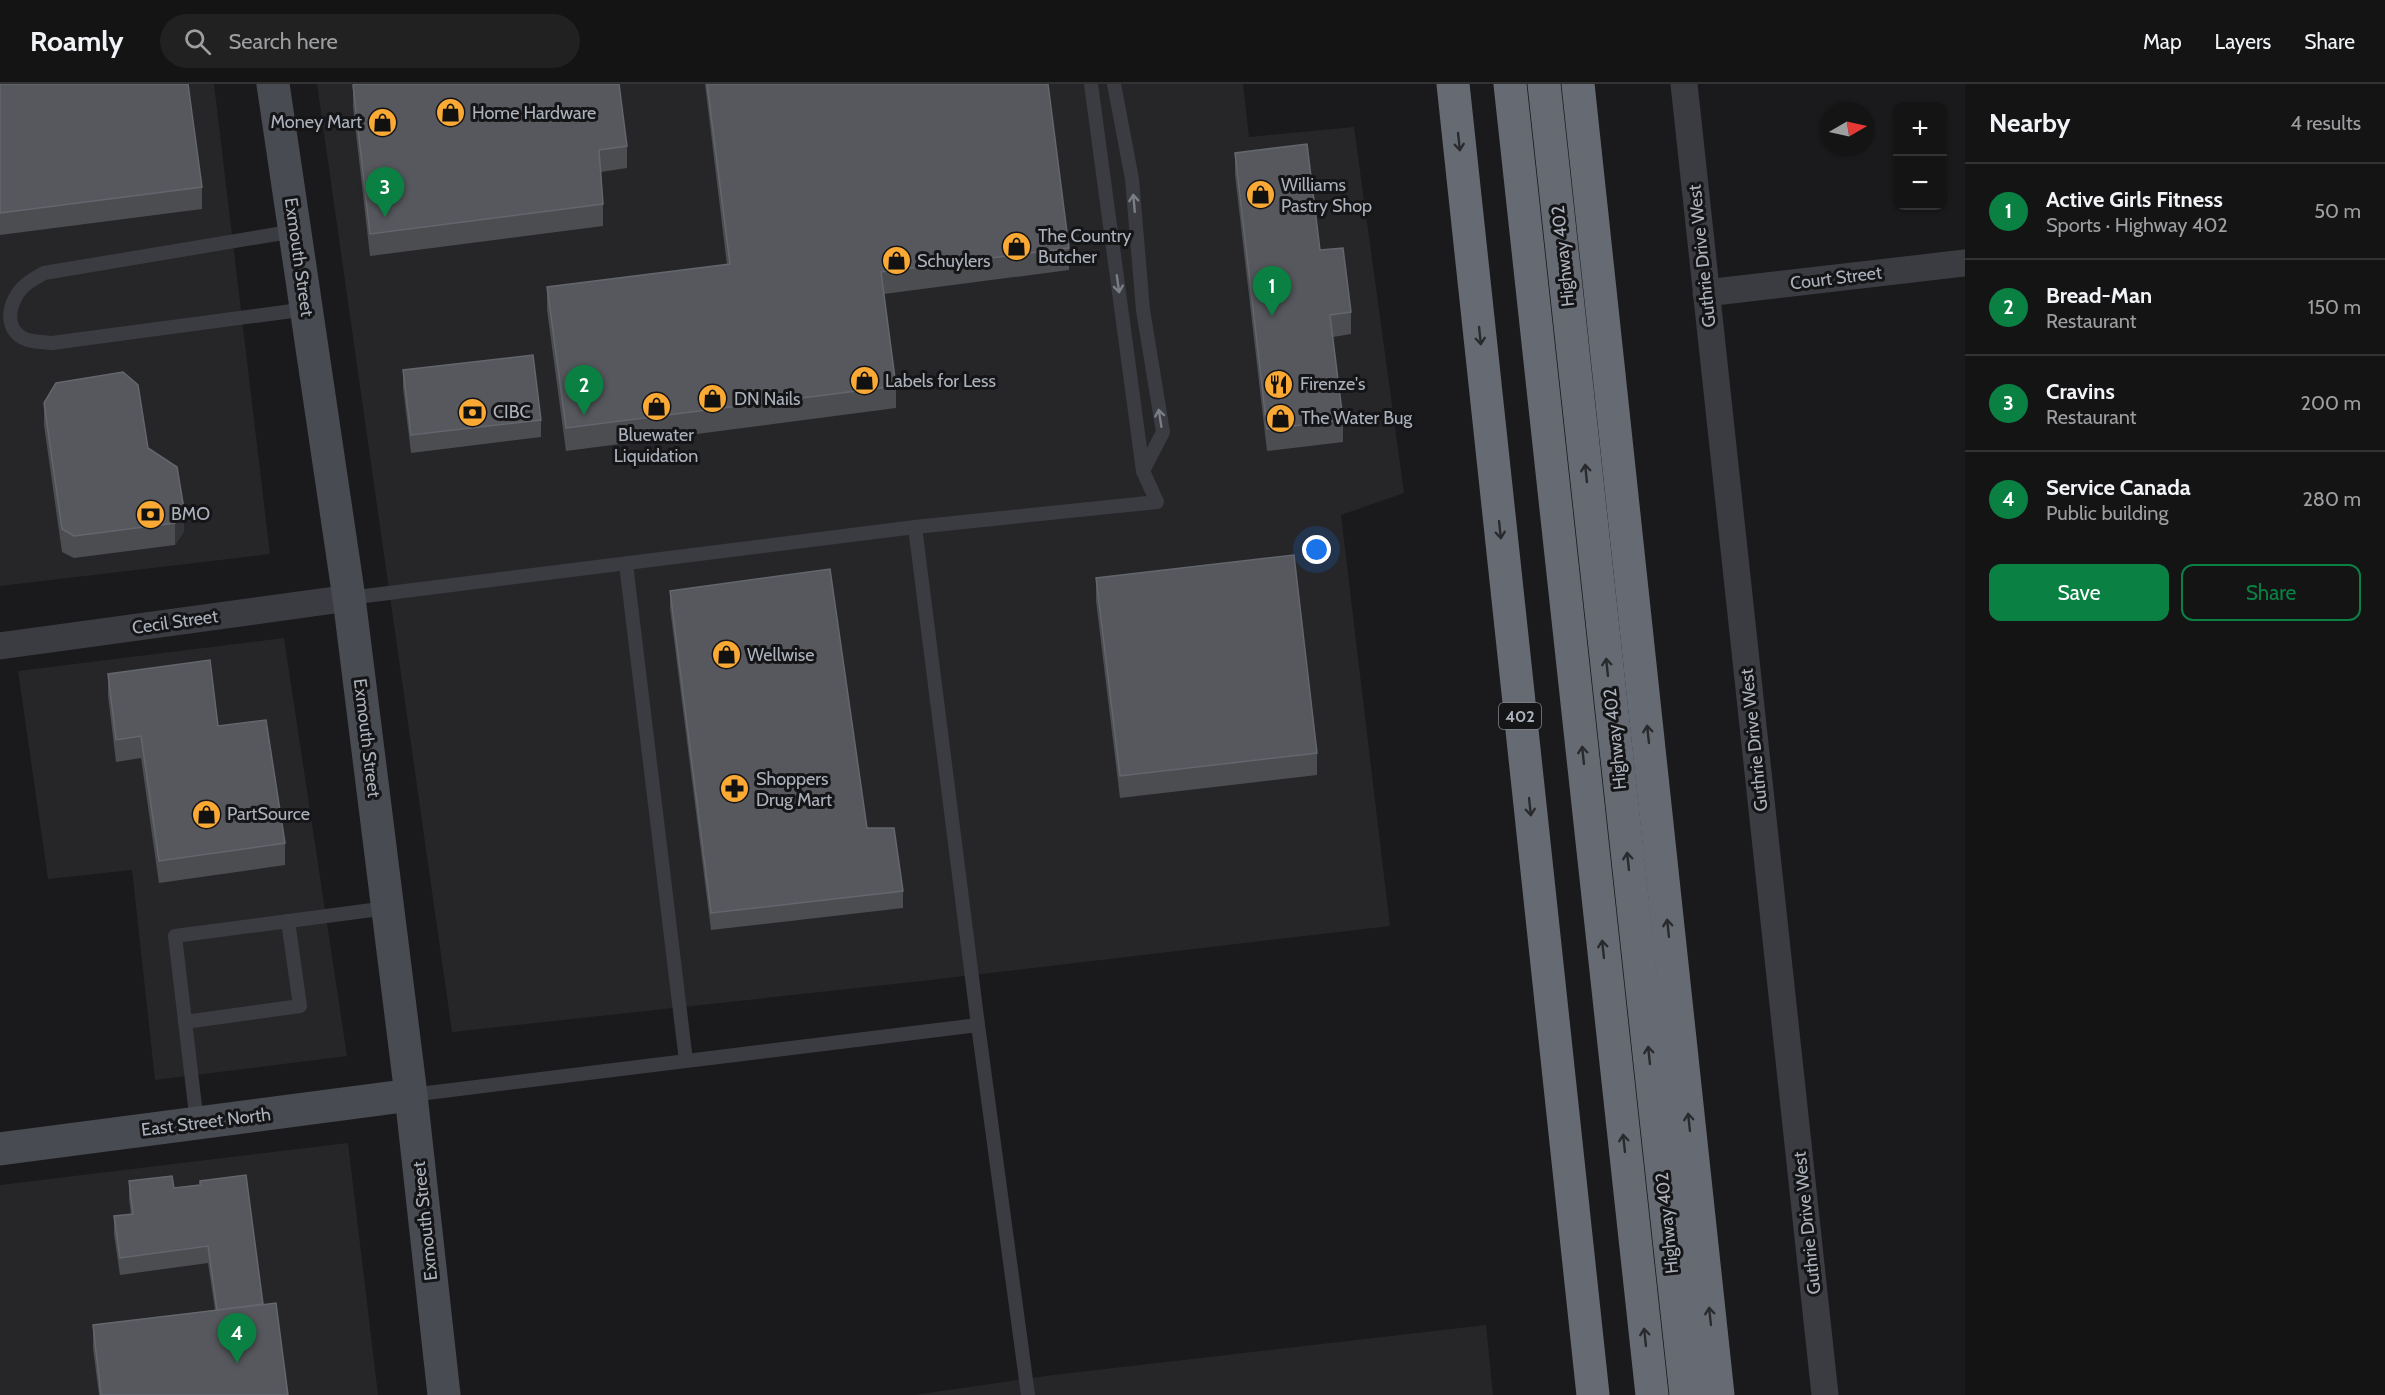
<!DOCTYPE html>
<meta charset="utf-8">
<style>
body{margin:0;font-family:Cabin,sans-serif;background:#212122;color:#f1f3f6}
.controls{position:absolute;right:18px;top:18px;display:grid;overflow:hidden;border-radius:12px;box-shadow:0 2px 4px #0004}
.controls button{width:54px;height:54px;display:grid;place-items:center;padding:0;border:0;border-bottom:2px solid #333334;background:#141415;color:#f1f3f6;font:30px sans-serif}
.compass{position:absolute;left:1821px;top:18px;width:54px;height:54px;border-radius:50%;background:#141415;box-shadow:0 2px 4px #0004;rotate:81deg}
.you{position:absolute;left:1317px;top:466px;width:21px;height:21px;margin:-15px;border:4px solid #fff;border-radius:50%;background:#1a73e8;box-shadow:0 0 0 9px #1a73e833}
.badge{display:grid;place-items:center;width:39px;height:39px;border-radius:50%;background:#0b8043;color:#fff;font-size:20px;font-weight:700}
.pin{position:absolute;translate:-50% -50px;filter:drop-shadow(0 2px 3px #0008)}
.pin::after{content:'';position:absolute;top:32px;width:21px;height:18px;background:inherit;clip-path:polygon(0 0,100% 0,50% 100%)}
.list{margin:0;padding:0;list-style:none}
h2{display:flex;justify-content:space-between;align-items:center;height:78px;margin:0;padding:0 24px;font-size:26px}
h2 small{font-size:20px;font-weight:400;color:#9d9ea0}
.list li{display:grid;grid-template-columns:39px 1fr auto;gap:18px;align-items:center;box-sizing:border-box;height:96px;padding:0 24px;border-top:2px solid #333334}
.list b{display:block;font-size:22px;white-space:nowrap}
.list p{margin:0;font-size:20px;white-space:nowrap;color:#9d9ea0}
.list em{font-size:20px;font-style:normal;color:#9d9ea0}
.actions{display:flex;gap:12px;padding:18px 24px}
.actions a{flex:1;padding:14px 0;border:2px solid #0b8043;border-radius:12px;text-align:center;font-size:21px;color:#0b8043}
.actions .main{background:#0b8043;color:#fff}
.icon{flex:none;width:33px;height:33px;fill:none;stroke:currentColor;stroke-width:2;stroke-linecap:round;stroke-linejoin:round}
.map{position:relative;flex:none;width:1965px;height:1311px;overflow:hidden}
header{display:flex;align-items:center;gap:36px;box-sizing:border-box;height:84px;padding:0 30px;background:#141415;border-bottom:2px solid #333334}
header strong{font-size:28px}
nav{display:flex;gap:33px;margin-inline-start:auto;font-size:21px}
.search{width:420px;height:54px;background:#212122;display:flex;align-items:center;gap:15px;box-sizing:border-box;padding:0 21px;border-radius:33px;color:#9d9ea0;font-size:22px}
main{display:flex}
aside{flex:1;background:#141415}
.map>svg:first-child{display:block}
.built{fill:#262629}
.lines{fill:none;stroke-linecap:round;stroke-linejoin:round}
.lane{stroke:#3b3c42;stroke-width:14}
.street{stroke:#3b3c42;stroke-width:27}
.secondary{stroke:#494b52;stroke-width:33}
.highway{stroke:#666b73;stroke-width:33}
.wall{fill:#4b4d51}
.shaded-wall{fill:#333437}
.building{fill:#56585d;stroke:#63666c;stroke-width:1.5}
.oneway{stroke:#292a2e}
.oneway2{stroke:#797d85}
.labels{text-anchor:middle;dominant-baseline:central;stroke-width:6;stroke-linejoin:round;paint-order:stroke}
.shield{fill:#151517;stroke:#7f838a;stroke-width:1.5}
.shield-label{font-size:16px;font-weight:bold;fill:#acb2bc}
.poi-label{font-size:18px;fill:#acb2bc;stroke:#151517;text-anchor:start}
.street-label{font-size:18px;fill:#acb2bc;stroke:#151517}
</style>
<header>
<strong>Roamly</strong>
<div class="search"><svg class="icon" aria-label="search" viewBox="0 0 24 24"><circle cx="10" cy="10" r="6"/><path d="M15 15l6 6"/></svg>Search here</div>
<nav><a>Map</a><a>Layers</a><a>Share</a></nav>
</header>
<main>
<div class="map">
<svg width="1965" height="1311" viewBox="0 0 1965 1311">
<rect width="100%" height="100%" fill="#1a1a1c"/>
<g class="built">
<polygon points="0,0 214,0 270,470 0,502"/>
<polygon points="317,0 1243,0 1249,53 1354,43 1404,409 1341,431 1390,842 922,897 452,948"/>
<polygon points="284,554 347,972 155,996 132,786 48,795 18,587"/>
<polygon points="348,1059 378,1311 0,1311 0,1101"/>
<polygon points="1486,1241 1493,1311 914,1311 1053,1291"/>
</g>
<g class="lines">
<g class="lane">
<polyline points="1114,0 1132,95 1143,226 1163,348 1143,387"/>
<path d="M295,147L44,189C39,192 33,195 28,199C9,212 0,247 28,256C35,258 44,258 52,259L307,225"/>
<polyline points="626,480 686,977"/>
<polyline points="349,514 915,443 1157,418 1143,387 1091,0"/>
<polyline points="185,938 300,922 288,837"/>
<polyline points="978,941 1028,1311"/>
<polyline points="411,1011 978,941 915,443"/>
<polyline points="197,1039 175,852 387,824"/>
</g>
<g class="street">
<polyline points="1684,0 1825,1311"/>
<polyline points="1706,209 1965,179"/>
<polyline points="0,562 349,514"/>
</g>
<g class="secondary">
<polyline points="273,0 349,514 411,1011 444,1311"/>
<polyline points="0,1065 411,1011"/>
</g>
<g class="highway">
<polyline points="1453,0 1593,1311"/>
<polyline points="1510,0 1652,1311"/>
<polyline points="1544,0 1686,1311"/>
<polyline points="1578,0 1718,1311"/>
</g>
</g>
<g class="wall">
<polygon points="0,0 202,103 202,125 0,151"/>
<polygon points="705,0 1048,0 1069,164 1069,186 884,210 896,302 896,324 566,367 547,226 547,203 727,181"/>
<polygon points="353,1 627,62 627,84 601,88 603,120 603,142 370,172 353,23"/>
<polygon points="1235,69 1320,166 1351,228 1351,250 1333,253 1343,336 1343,358 1267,367 1235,91"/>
<polygon points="403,286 541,336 541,353 411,369 403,304"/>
<polygon points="44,319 148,364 184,447 175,461 74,474 62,468 44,341"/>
<polygon points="1096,494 1317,669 1317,691 1120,714 1096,517"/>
<polygon points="670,507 867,744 903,807 903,824 711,846 670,524"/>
<polygon points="108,590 218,642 285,759 285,781 159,799 141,674 116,678 108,612"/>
<polygon points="129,1097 174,1104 200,1101 200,1097 263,1220 288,1311 99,1311 93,1264 93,1241 215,1226 208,1179 120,1191 114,1150 114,1132 131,1130 129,1115"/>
</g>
<polygon class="shaded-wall" points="184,425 184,447 175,461 175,439"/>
<g class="building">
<polygon points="0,0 188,0 202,103 0,129"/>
<polygon points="357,0 619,0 627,62 599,66 603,120 370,150 353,1"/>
<polygon points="707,0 1048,0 1069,164 881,188 896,302 566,344 547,203 730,180"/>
<polygon points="1307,60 1320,166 1343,164 1351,228 1330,231 1343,336 1267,345 1235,69"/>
<polygon points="533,271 541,336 411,351 403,286"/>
<polygon points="123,288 138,301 148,364 177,383 184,425 175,439 74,452 62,445 44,319 56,299"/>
<polygon points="1294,471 1317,669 1120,692 1096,494"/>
<polygon points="830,485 867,744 894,744 903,807 711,829 670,507"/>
<polygon points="210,576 218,642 266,636 285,759 159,777 141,652 116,656 108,590"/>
<polygon points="246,1091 263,1220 217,1226 208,1162 120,1174 114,1132 133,1130 129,1097 172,1092 174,1104 200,1101 200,1097"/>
<polygon points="276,1219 288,1311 101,1311 93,1241"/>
</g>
<defs><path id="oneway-shaft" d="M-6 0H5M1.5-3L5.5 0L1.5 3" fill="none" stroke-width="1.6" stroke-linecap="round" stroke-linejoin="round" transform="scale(1.5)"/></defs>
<g class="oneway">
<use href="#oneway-shaft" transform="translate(1459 58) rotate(84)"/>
<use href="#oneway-shaft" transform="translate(1480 252) rotate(84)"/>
<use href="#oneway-shaft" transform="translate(1586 389) rotate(-96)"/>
<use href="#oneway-shaft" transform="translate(1500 446) rotate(84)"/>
<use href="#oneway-shaft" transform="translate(1607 583) rotate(-96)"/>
<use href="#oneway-shaft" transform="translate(1648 650) rotate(-96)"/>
<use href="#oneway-shaft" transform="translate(1583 671) rotate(-96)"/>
<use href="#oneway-shaft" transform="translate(1530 723) rotate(84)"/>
<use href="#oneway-shaft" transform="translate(1628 777) rotate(-96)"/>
<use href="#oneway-shaft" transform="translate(1668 844) rotate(-96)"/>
<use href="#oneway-shaft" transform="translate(1603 865) rotate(-96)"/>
<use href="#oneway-shaft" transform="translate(1649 971) rotate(-96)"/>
<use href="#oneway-shaft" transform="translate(1689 1038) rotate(-96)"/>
<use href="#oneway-shaft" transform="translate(1624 1059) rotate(-96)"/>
<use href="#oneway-shaft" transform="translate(1710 1232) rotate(-96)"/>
<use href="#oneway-shaft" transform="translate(1645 1253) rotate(-96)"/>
</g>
<g class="oneway2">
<use href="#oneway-shaft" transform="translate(1134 119) rotate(-95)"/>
<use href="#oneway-shaft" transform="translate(1118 200) rotate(82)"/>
<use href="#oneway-shaft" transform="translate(1160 334) rotate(-99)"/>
</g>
<defs>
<symbol id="shop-disc" viewBox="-11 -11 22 22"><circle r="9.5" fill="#faa934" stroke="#151517"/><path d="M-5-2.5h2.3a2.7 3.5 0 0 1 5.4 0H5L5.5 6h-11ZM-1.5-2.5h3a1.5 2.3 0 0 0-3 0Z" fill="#111"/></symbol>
<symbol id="restaurant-disc" viewBox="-11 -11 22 22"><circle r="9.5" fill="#faa934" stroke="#151517"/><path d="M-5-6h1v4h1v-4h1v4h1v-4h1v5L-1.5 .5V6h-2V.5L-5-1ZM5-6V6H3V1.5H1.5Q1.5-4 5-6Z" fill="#111"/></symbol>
<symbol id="bank-disc" viewBox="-11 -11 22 22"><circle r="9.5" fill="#faa934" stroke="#151517"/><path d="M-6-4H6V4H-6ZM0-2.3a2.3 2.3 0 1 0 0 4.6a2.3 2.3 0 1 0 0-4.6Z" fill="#111"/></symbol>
<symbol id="pharmacy-disc" viewBox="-11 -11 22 22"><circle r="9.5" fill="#faa934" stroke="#151517"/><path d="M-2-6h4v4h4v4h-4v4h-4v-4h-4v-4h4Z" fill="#111"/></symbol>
</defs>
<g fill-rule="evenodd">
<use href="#shop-disc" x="434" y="12" width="33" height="33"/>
<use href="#shop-disc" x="366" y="22" width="33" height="33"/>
<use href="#shop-disc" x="1244" y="94" width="33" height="33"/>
<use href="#shop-disc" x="1000" y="146" width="33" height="33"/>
<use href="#shop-disc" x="880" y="160" width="33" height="33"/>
<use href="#shop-disc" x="848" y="280" width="33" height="33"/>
<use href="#restaurant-disc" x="1262" y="284" width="33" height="33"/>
<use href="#shop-disc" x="696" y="298" width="33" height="33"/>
<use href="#shop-disc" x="640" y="306" width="33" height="33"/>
<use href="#bank-disc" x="456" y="312" width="33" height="33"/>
<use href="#shop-disc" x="1264" y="318" width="33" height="33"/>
<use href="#bank-disc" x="134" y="414" width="33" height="33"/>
<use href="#shop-disc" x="710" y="554" width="33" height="33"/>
<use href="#pharmacy-disc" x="718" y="688" width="33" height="33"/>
<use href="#shop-disc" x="190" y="714" width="33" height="33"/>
</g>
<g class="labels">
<rect class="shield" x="1499" y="619" width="42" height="26" rx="4.5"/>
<g class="shield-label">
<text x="1520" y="632">402</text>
</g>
<g class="poi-label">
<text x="472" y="29">Home Hardware</text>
<text x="362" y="38" text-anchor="end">Money Mart</text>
<text x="1281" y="101">Williams<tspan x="1281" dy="21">Pastry Shop</tspan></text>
<text x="1038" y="152">The Country<tspan x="1038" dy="21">Butcher</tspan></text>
<text x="917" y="177">Schuylers</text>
<text x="885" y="297">Labels for Less</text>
<text x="1300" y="300">Firenze's</text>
<text x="734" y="315">DN Nails</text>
<text x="493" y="328">CIBC</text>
<text x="1301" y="334">The Water Bug</text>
<text x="656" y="351" text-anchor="middle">Bluewater<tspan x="656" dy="21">Liquidation</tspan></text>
<text x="171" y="430">BMO</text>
<text x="747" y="571">Wellwise</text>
<text x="756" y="695">Shoppers<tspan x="756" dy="21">Drug Mart</tspan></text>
<text x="227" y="730">PartSource</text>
</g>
<g class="street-label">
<text transform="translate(1563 172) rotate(-96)">Highway 402</text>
<text transform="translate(1702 172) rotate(-96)">Guthrie Drive West</text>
<text transform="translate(299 173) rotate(82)">Exmouth Street</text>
<text transform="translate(1836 194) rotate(-7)">Court Street</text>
<text transform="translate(175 538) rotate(-8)">Cecil Street</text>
<text transform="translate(367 654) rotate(83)">Exmouth Street</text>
<text transform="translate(1615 655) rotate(-96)">Highway 402</text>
<text transform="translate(1754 656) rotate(-96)">Guthrie Drive West</text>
<text transform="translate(206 1038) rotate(-7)">East Street North</text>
<text transform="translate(425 1137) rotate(-96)">Exmouth Street</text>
<text transform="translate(1667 1139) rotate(-96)">Highway 402</text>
<text transform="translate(1807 1139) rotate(-96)">Guthrie Drive West</text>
</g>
</g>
</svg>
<div class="controls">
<button>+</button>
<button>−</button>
</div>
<svg class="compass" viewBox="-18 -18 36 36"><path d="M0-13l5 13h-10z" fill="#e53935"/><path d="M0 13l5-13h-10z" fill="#9d9ea0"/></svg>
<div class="you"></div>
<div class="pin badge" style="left:1272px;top:232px">1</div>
<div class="pin badge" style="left:584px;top:331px">2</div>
<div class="pin badge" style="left:385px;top:133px">3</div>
<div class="pin badge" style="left:237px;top:1279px">4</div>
</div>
<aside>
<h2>Nearby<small>4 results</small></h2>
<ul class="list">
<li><span class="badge">1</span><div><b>Active Girls Fitness</b><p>Sports · Highway 402</p></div><em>50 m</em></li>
<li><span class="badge">2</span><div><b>Bread-Man</b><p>Restaurant</p></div><em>150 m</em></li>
<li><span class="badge">3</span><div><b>Cravins</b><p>Restaurant</p></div><em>200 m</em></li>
<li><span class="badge">4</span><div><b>Service Canada</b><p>Public building</p></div><em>280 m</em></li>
</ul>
<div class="actions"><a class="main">Save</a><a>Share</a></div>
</aside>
</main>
